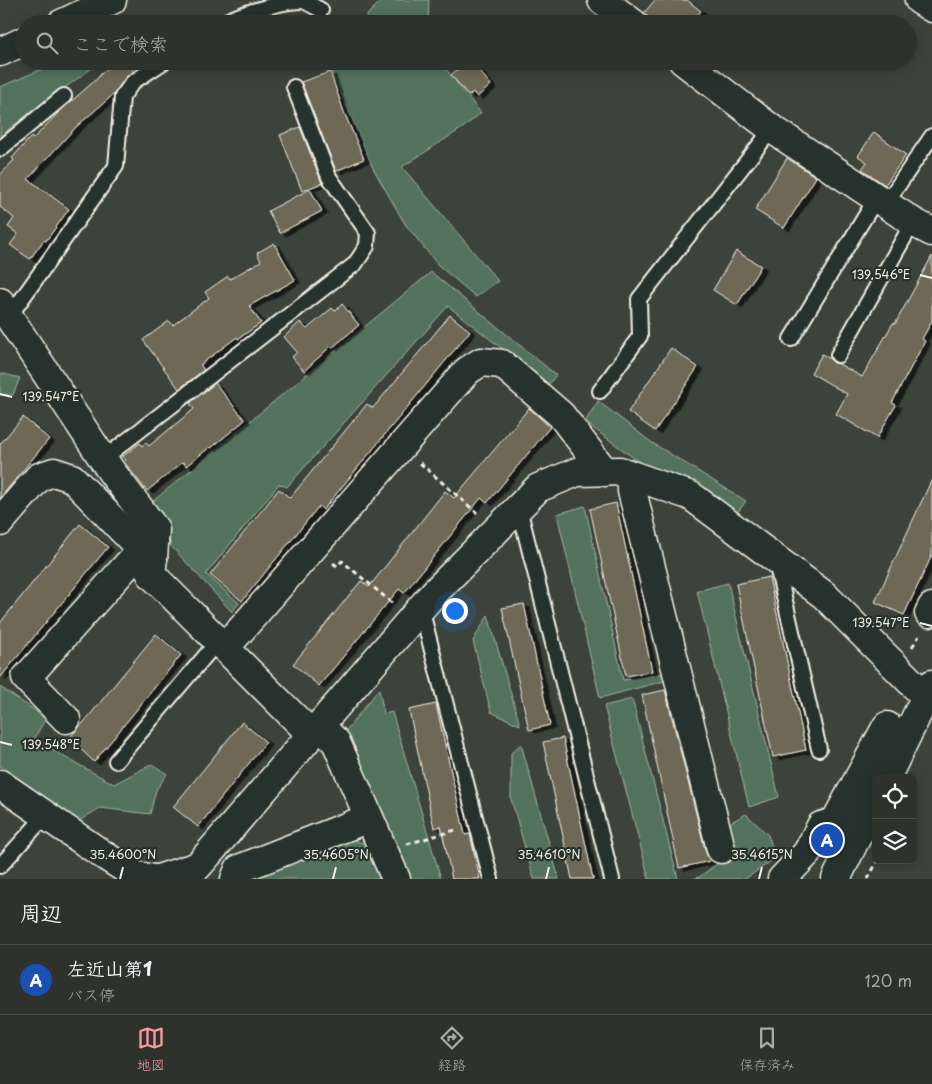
<!DOCTYPE html>
<html lang="ja">
<meta charset="utf-8">
<style>
body{margin:0;font-family:"Playpen Sans","Klee One",sans-serif;background:#353a34;color:#f1f3f6}
.controls{position:absolute;right:15px;bottom:15px;display:grid;overflow:hidden;border-radius:8px;box-shadow:0 2px 12px #0003}
.controls button{width:45px;height:45px;display:grid;place-items:center;padding:0;border:0;border-bottom:1px solid #484d48;background:#2d322c;color:#f1f3f6;font:25px sans-serif}
.you{position:absolute;left:454px;top:610px;width:18px;height:18px;margin:-12px;border:4px solid #fff;border-radius:50%;background:#1a73e8;box-shadow:0 0 0 8px #1a73e833}
.badge{display:grid;place-items:center;width:32px;height:32px;border-radius:50%;background:#ff9aa2;color:#fff;font-size:16px;font-weight:700}
.pin{position:absolute;translate:-50% -50%;border:2px solid #fff;box-shadow:0 1px 5px #0006}
.list{margin:0;padding:0;list-style:none}
h2{display:flex;justify-content:space-between;align-items:center;height:65px;margin:0;padding:0 20px;font-size:21px}
h2 small{font-size:16px;font-weight:400;color:#a7aaa9}
.list li{display:grid;grid-template-columns:32px 1fr auto;gap:15px;align-items:center;box-sizing:border-box;height:70px;padding:0 20px;border-top:1px solid #484d48}
.list b{display:block;font-size:19px;white-space:nowrap}
.list p{margin:0;font-size:16px;white-space:nowrap;color:#a7aaa9}
.list em{font-size:16px;font-style:normal;color:#a7aaa9}
.icon{flex:none;width:28px;height:28px;fill:none;stroke:currentColor;stroke-width:2;stroke-linecap:round;stroke-linejoin:round}
.map{position:relative;flex:none;width:932px;height:879px;overflow:hidden}
.search{position:absolute;background:#2d322c;box-shadow:0 2px 12px #0003;left:15px;right:15px;top:15px;height:55px;display:flex;align-items:center;gap:12px;box-sizing:border-box;padding:0 18px;border-radius:28px;color:#a7aaa9;font-size:19px}
.sheet{height:135px;background:#2d322c}
nav{display:flex;justify-content:space-around;align-items:center;box-sizing:border-box;height:70px;border-top:1px solid #484d48;background:#2d322c;font-size:14px;color:#a7aaa9}
nav a{display:grid;justify-items:center;gap:2px}
nav .on{color:#ff9aa2}
.map>svg:first-child{display:block}
.green{fill:#52725b;stroke:#a3b2a2}
.building{fill:#6e6857;stroke:#f4f1e8;filter:url(#shadow)}
.lines{fill:none;stroke-linecap:round;stroke-linejoin:round}
.lane-casing{stroke:#f4f1e8;stroke-width:18}
.street-casing{stroke:#f4f1e8;stroke-width:31}
.secondary-casing{stroke:#f4f1e8;stroke-width:31}
.highway-casing{stroke:#f4f1e8;stroke-width:31}
.path{stroke:#f4f1e8;stroke-width:3;stroke-dasharray:5 4;stroke-linecap:butt}
.lane{stroke:#26332d;stroke-width:14}
.street{stroke:#26332d;stroke-width:28}
.secondary{stroke:#26332d;stroke-width:28}
.highway{stroke:#26332d;stroke-width:28}
.ticks{fill:none;stroke:#f4f1e8;stroke-width:2}
.ticks-label{font-size:12px;text-anchor:middle;fill:#f4f1e8;stroke:#26332d;stroke-width:4.5;stroke-linejoin:round;paint-order:stroke}
</style>
<div class="map">
<svg width="932" height="879" viewBox="0 0 932 879">
<defs>
<filter id="shadow"><feDropShadow dx="5.5" dy="3" stdDeviation="0" flood-color="#0009"/></filter>
</defs>
<rect width="100%" height="100%" fill="#3c433a"/>
<filter id="ink" filterUnits="userSpaceOnUse"><feTurbulence type="fractalNoise" baseFrequency=".02" numOctaves="2"/><feDisplacementMap in="SourceGraphic" scale="10" xChannelSelector="R" yChannelSelector="G"/><feConvolveMatrix kernelMatrix="1 2 1 2 8 2 1 2 1" color-interpolation-filters="sRGB"/></filter>
<g filter="url(#ink)">
<g class="green">
<polygon points="380,0 429,0 428,24 367,24 367,15 380,2"/>
<polygon points="61,61 98,61 96,65 9,129 0,138 0,87"/>
<polygon points="327,61 452,62 445,68 481,113 464,127 402,167 498,281 476,297 438,265 405,224 373,168"/>
<polygon points="431,272 556,375 548,385 448,306 287,487 279,484 206,574 239,603 232,612 171,546 166,528 152,502"/>
<polygon points="0,373 20,378 13,395 0,395"/>
<polygon points="598,401 651,442 746,501 737,513 642,464 585,422"/>
<polygon points="585,506 623,680 666,673 668,680 600,698 557,514"/>
<polygon points="728,583 779,797 749,807 697,591"/>
<polygon points="488,615 520,725 491,712 473,641"/>
<polygon points="0,687 46,718 35,737 59,754 114,784 152,764 167,774 156,790 150,814 100,808 79,821 4,768 0,766"/>
<polygon points="379,689 384,714 392,712 441,879 240,879 343,836 368,845 343,734"/>
<polygon points="632,699 678,879 649,879 604,706"/>
<polygon points="521,744 559,879 534,879 511,799 511,753"/>
<polygon points="746,814 768,835 776,858 745,879 694,879 699,877 725,858 731,822"/>
</g>
<g class="building">
<polygon points="655,0 687,0 701,11 690,24 654,24 649,19 644,13"/>
<polygon points="115,61 126,61 134,71 126,77 114,94 76,127 28,179 69,209 46,241 44,240 30,259 10,245 18,234 8,227 14,218 0,207 0,175 14,160 12,158 31,137 33,139 59,112 99,77 99,76"/>
<polygon points="467,61 471,61 491,85 477,97 473,92 469,96 451,75"/>
<polygon points="330,72 344,112 364,159 336,171 301,82"/>
<polygon points="300,127 322,183 302,191 280,135"/>
<polygon points="874,132 906,155 885,185 862,169 867,162 858,156"/>
<polygon points="787,158 816,177 784,228 755,210"/>
<polygon points="310,189 322,211 280,233 268,211"/>
<polygon points="274,243 295,280 249,306 261,323 238,339 237,337 201,364 201,366 204,370 179,389 143,340 169,321 173,325 209,298 205,292 228,276 230,279 261,261 257,253"/>
<polygon points="736,251 761,266 737,305 713,290"/>
<polygon points="932,256 932,321 922,339 925,341 892,403 896,405 877,438 836,414 847,394 811,373 822,354 830,359 834,363 839,364 862,377 893,323 895,324"/>
<polygon points="342,304 359,325 332,348 331,346 304,371 292,357 297,352 284,337 300,322 307,329 332,308 335,311"/>
<polygon points="450,315 470,331 323,510 319,506 242,601 210,575 279,489 290,498 367,404 373,408"/>
<polygon points="671,348 698,367 655,431 628,412"/>
<polygon points="215,383 245,420 211,448 210,447 186,466 183,462 147,491 124,462 126,460 122,457 140,443 142,446 146,443 149,446 194,409 190,403"/>
<polygon points="529,408 550,427 487,503 481,498 404,593 399,589 319,686 293,664 361,581 369,587 445,491 454,498"/>
<polygon points="23,417 49,439 0,498 0,444"/>
<polygon points="932,479 932,555 904,615 875,602"/>
<polygon points="616,503 652,671 626,676 590,509"/>
<polygon points="80,524 108,547 0,678 0,623"/>
<polygon points="769,577 806,750 773,757 736,584"/>
<polygon points="524,604 550,725 529,730 502,608"/>
<polygon points="156,634 181,655 94,762 69,738 85,721"/>
<polygon points="665,690 706,853 710,861 679,868 642,695"/>
<polygon points="436,704 465,835 470,834 480,879 452,879 441,826 434,828 409,710"/>
<polygon points="242,722 266,742 198,827 173,807"/>
<polygon points="563,738 593,879 572,879 543,742"/>
</g>
<g class="lines">
<defs>
<g id="lane">
<path d="M221,24C236,14 287,0 303,1C309,3 315,7 321,10"/>
<polyline points="0,149 64,96"/>
<polyline points="886,203 932,136"/>
<polyline points="9,317 116,166 122,97 133,82 165,61"/>
<polyline points="791,339 877,197"/>
<polyline points="838,355 913,222"/>
<polyline points="600,391 640,336 639,299 772,129"/>
<polyline points="103,459 355,264 367,246 368,233 329,177 294,87"/>
<polyline points="519,508 612,879"/>
<polyline points="776,562 819,749"/>
<polyline points="421,608 491,879"/>
<polyline points="116,761 218,641"/>
<polyline points="0,866 46,815"/>
</g>
<g id="street">
<polyline points="602,0 634,24"/>
<polyline points="919,0 932,8"/>
<polyline points="683,61 772,129 913,222 932,232"/>
<polyline points="0,302 9,317 111,471 155,529 153,558 151,574 300,723 313,734"/>
<polyline points="632,476 632,491 721,849"/>
<polyline points="0,522 39,477 54,472 72,478 132,540 145,543 154,542"/>
<polyline points="929,613 932,607"/>
<polyline points="225,648 467,371 481,362 502,364 561,415 605,472"/>
<polyline points="66,719 26,678 129,563 153,558"/>
<polyline points="320,726 336,742 396,879"/>
<polyline points="0,784 105,856 137,876 153,879"/>
<polyline points="158,879 198,866 434,593 538,488 577,472 620,471 691,496 824,595 926,697"/>
<polyline points="235,879 239,869 369,818"/>
<polyline points="782,879 807,853 821,826 835,822 887,726"/>
</g>
<g id="secondary">
<polyline points="886,778 932,684"/>
<polyline points="836,879 876,798"/>
</g>
<g id="highway">
<polyline points="61,24 112,0"/>
<polyline points="0,52 24,41"/>
</g>
</defs>
<use href="#lane" class="lane-casing"/>
<use href="#street" class="street-casing"/>
<use href="#secondary" class="secondary-casing"/>
<use href="#highway" class="highway-casing"/>
<g class="path">
<polyline points="420,463 477,513"/>
<polyline points="333,563 337,566 342,561 392,603"/>
<polyline points="912,647 919,636"/>
<polyline points="407,844 459,829"/>
<polyline points="868,879 878,860"/>
</g>
<use href="#lane" class="lane"/>
<use href="#street" class="street"/>
<use href="#secondary" class="secondary"/>
<use href="#highway" class="highway"/>
</g>
</g>
<path class="ticks" d="M920,275L932,278M0,394L12,397M920,623L932,626M0,742L12,745M120,879L123,867M333,879L336,867M546,879L549,867M759,879L762,867"/>
<g class="ticks-label">
<text x="881" y="279">139.546°E</text>
<text x="51" y="401">139.547°E</text>
<text x="881" y="627">139.547°E</text>
<text x="51" y="749">139.548°E</text>
<text x="123" y="859">35.4600°N</text>
<text x="336" y="859">35.4605°N</text>
<text x="549" y="859">35.4610°N</text>
<text x="762" y="859">35.4615°N</text>
</g>
</svg>
<div class="controls">
<button><svg class="icon" aria-label="locate" viewBox="0 0 24 24"><circle cx="12" cy="12" r="6"/><path d="M12 2v4M12 18v4M2 12h4M18 12h4"/></svg></button>
<button><svg class="icon" aria-label="layers" viewBox="0 0 24 24"><path d="M12 4l9 5-9 5-9-5zM3 14l9 5 9-5"/></svg></button>
</div>
<div class="you"></div>
<div class="pin badge" style="left:827px;top:840px;background:#1a4fb4">A</div>
<div class="search"><svg class="icon" aria-label="search" viewBox="0 0 24 24"><circle cx="10" cy="10" r="6"/><path d="M15 15l6 6"/></svg>ここで検索</div>
</div>
<section class="sheet">
<h2>周辺<small></small></h2>
<ul class="list">
<li><span class="badge" style="background:#1a4fb4">A</span><div><b>左近山第1</b><p>バス停</p></div><em>120 m</em></li>
</ul>
</section>
<nav>
<a class="on"><svg class="icon" aria-label="map" viewBox="0 0 24 24"><path d="M3 6l6-2 6 2 6-2v14l-6 2-6-2-6 2zM9 4v14M15 6v14"/></svg>地図</a>
<a><svg class="icon" aria-label="directions" viewBox="0 0 24 24"><path d="M12 3l9 9-9 9-9-9zM9 14v-3h6M13 9l2 2-2 2"/></svg>経路</a>
<a><svg class="icon" aria-label="saved" viewBox="0 0 24 24"><path d="M7 4h10v16l-5-4-5 4z"/></svg>保存済み</a>
</nav>
